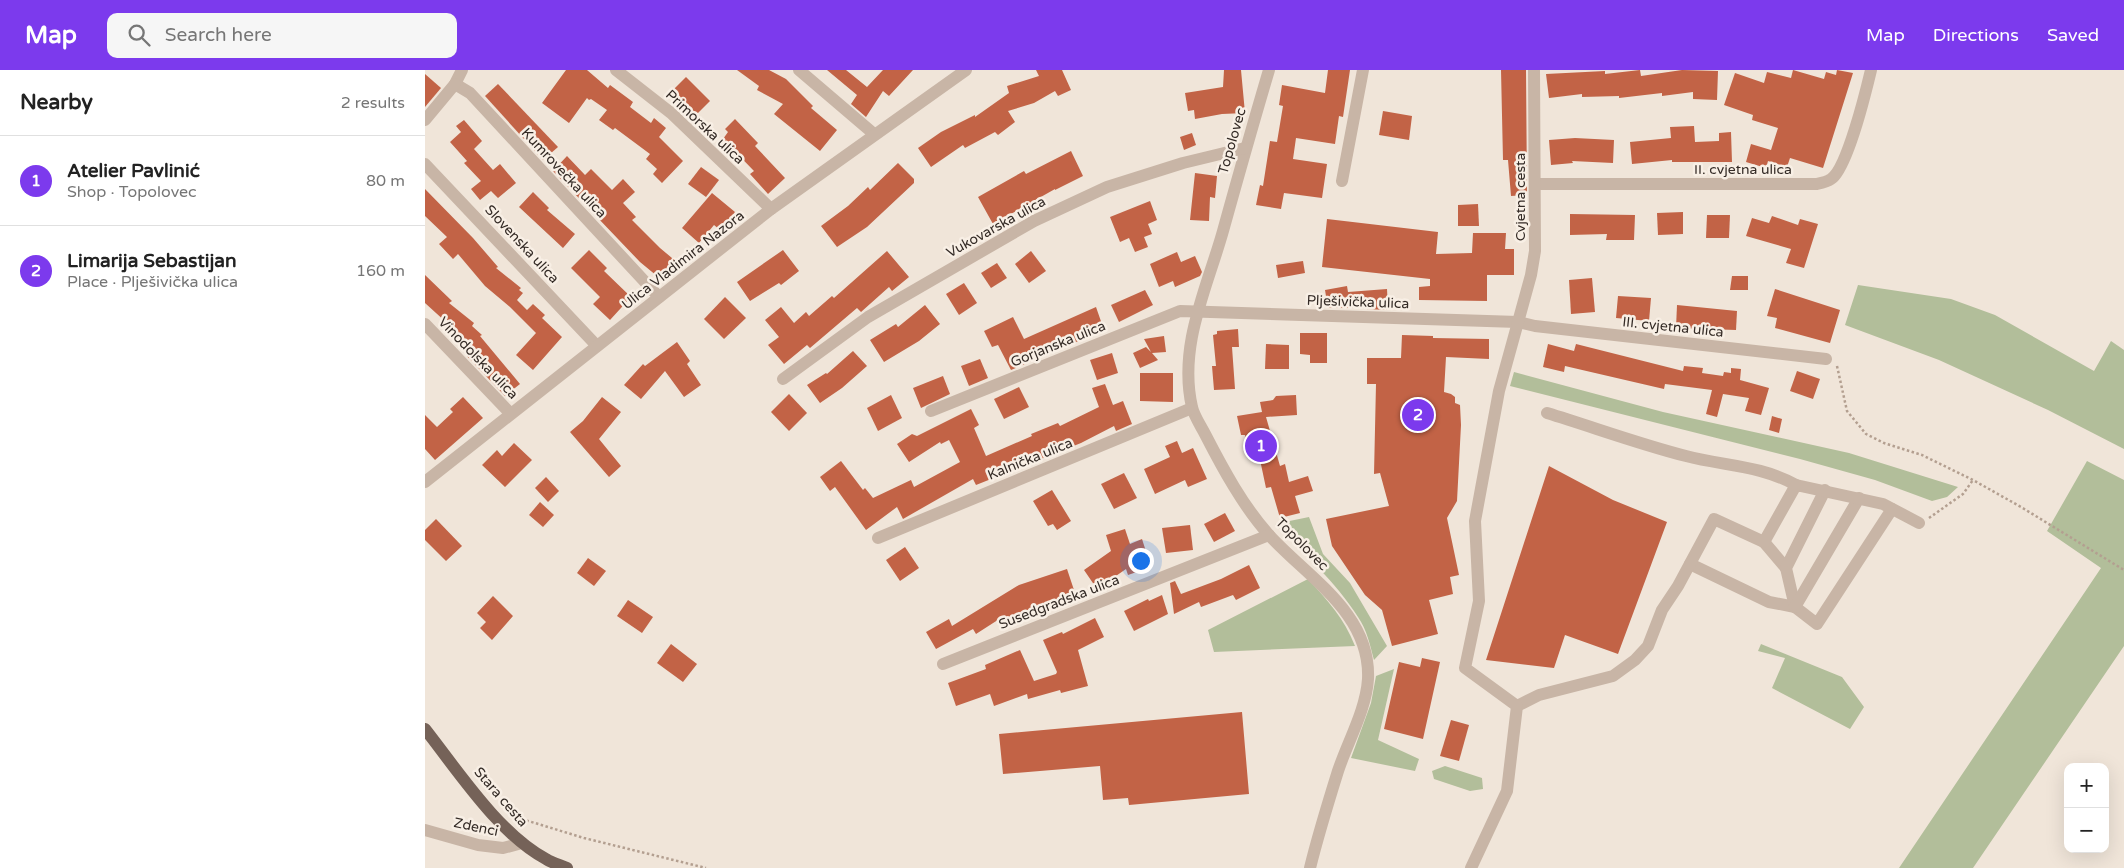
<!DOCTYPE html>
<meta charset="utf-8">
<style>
body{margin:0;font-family:"Varela Round",sans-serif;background:#f6f6f6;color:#222}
.controls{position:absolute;right:15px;bottom:15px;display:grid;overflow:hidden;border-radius:10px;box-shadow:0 5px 20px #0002}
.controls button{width:45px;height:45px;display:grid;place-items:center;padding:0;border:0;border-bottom:1px solid #e0e0e0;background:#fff;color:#222;font:25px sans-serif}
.you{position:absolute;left:715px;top:490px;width:18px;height:18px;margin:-12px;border:4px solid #fff;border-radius:50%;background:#1a73e8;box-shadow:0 0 0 8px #1a73e833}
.badge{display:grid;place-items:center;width:32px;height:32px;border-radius:50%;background:#7c3aed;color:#fff;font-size:16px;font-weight:700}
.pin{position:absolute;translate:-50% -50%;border:2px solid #fff;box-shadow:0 1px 5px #0006}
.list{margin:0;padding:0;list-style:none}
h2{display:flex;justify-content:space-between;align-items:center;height:65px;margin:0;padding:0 20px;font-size:21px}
h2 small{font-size:16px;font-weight:400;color:#767676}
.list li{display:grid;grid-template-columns:32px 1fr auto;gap:15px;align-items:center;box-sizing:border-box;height:90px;padding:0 20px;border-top:1px solid #e0e0e0}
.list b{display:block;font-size:19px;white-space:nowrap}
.list p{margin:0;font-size:16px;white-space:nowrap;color:#767676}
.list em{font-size:16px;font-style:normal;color:#767676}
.icon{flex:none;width:28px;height:28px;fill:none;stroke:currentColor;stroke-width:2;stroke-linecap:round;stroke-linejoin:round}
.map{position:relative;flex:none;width:1699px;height:798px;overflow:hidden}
header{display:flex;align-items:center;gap:30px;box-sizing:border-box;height:70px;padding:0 25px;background:#7c3aed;color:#fff}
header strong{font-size:24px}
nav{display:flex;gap:28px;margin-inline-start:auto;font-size:18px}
.search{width:350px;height:45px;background:#f6f6f6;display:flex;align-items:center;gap:12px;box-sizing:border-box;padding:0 18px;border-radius:10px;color:#767676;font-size:19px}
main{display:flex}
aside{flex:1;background:#fff}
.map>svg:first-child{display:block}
.green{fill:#b2be9a}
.building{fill:#c26346}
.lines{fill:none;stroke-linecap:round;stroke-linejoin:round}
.path{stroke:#b39f90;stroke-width:2.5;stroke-dasharray:2.5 2.5;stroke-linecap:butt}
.minor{stroke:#c8b5a6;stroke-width:12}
.major{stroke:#756258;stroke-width:12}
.labels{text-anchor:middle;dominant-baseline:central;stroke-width:5;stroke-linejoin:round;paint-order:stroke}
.street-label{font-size:14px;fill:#342b26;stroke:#f8efe5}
</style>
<header>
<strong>Map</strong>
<div class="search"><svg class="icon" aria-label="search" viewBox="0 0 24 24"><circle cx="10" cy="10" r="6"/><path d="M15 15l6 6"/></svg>Search here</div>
<nav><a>Map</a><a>Directions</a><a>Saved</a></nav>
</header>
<main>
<aside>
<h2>Nearby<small>2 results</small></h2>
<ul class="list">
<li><span class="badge">1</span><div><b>Atelier Pavlinić</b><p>Shop · Topolovec</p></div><em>80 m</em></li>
<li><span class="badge">2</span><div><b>Limarija Sebastijan</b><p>Place · Plješivička ulica</p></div><em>160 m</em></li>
</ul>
</aside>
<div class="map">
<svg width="1699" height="798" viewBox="0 0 1699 798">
<rect width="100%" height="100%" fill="#f0e5d9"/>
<g class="green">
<polygon points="1433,215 1526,229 1570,245 1669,301 1686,271 1699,280 1699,379 1623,340 1514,290 1420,255"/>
<polygon points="1089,302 1238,342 1424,383 1533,417 1522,427 1507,431 1450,410 1375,389 1085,316"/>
<polygon points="1662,391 1699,410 1699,576 1548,798 1474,798 1676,498 1622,461"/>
<path d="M884,447L898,484L925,513L962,576L949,590C945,575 942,560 933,547C911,512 878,483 850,454Z"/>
<path d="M883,509C903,531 919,548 930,576L789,582L783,560Z"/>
<polygon points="1336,574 1417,607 1439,637 1425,659 1347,618 1360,588 1333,581"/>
<polygon points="969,599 953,670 994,689 990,701 926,688 946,633 951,606"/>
<polygon points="1020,696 1057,708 1058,719 1045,721 1009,709 1007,701"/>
</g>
<g class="building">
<polygon points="141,0 162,0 183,18 185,15 208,32 205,37 226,53 229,48 241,58 234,67 258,91 237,113 228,104 232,99 221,89 225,84 190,58 188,60 174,50 182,40 166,29 164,30 162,28 144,53 117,33"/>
<polygon points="312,0 344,0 361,9 388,36 386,38 412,60 395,81 349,44 358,34 332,20 334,16"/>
<polygon points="402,0 421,0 442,17 458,0 488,0 464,26 458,21 441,47 426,34 432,25"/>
<polygon points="611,0 637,0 646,20 633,26 630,21 609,33 583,41 590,52 573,65 570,62 540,78 538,75 506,97 493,78 516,62 550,45 550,47 584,23 582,16 614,6"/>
<polygon points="799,0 816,0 820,43 797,44 770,49 769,40 763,41 760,23 798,17"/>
<polygon points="903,0 925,0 918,47 914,46 910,74 871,68 868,89 902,94 897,128 859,123 856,139 831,135 835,115 838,116 845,71 852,72 858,36 854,35 857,15 900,23"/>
<polygon points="1076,0 1101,0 1102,125 1086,126 1083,90 1078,90"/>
<polygon points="1215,0 1216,6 1257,0 1293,1 1292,30 1268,29 1268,22 1237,26 1237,23 1194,28 1194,26 1157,27 1157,24 1124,28 1121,4 1180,1 1180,4"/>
<polygon points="1368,0 1399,9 1401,2 1411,5 1412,0 1428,3 1398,98 1365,88 1362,97 1343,91 1341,98 1321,92 1326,74 1346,80 1353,58 1327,50 1328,45 1299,35 1310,3 1339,13 1342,2 1366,8"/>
<polygon points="0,4 16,18 0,37"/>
<polygon points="261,7 285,31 269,47 244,24"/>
<polygon points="73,14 133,77 118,90 60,26"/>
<polygon points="958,41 987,46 984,70 954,65"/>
<polygon points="310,49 333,73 330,76 360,108 343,124 325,104 329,101 298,69 303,62 300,59"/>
<polygon points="39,50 57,71 49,79 68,100 75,94 91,113 73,128 66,121 55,130 46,119 56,111 39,93 42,91 25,72 36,62 31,56"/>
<polygon points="1269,56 1270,72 1294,71 1294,63 1306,62 1307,92 1247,92 1247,90 1207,94 1205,72 1246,68 1245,57"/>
<polygon points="767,63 771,75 759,80 755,67"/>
<polygon points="1150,68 1189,70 1188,93 1147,91 1148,93 1126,95 1124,70"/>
<polygon points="646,81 658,106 630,120 630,119 568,154 553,127 599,101 601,104"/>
<polygon points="142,86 160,105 166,99 187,120 198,109 210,122 198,133 211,147 207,150 235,178 253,193 238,211 215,192 128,101"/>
<polygon points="473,93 489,109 489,113 442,157 412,177 396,156 423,136 443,117 445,120"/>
<polygon points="276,97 294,110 281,127 263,114"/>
<polygon points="770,103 792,106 790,128 785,127 784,151 765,150"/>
<polygon points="0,119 48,168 73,197 71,198 96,218 94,220 98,223 92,230 102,240 108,234 120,245 117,248 137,267 108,300 91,285 111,263 85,237 60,216 33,184 28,189 14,174 22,167 0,146"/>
<polygon points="108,122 124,138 122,140 150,164 138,178 94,137"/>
<polygon points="287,123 310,142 295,160 289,155 274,173 257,158"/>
<polygon points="725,131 732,150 723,154 727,164 719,167 723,177 710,182 704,168 695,172 685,147"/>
<polygon points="1053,134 1054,156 1033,156 1033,135"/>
<polygon points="1258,142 1258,164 1233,165 1232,143"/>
<polygon points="1145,144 1210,145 1209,170 1181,170 1182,164 1145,165"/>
<polygon points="1282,145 1305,145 1304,168 1281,168"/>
<polygon points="1347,146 1373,155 1375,149 1393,154 1379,198 1361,193 1366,179 1321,166 1327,148 1344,153"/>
<polygon points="902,149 1013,162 1011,184 1047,183 1048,163 1081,163 1080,179 1089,179 1089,205 1062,205 1062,231 994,230 994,217 1005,216 1005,209 897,197"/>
<polygon points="164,180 182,198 179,201 206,227 185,250 168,234 175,227 146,198"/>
<polygon points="358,180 374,201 356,215 354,213 325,231 312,212"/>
<polygon points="462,181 484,207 467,221 464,217 436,242 432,238 385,278 382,275 359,294 343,275 354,267 340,250 356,237 369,253 381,242 384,246 407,226 409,228"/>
<polygon points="606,181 621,201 604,213 590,194"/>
<polygon points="752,182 756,192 770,186 777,202 775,206 750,217 748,211 734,217 725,194"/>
<polygon points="878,191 880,203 853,208 851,195"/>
<polygon points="572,193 582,208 566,218 556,203"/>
<polygon points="0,205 27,231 24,233 49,253 47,256 57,265 55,266 95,314 80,326 41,285 48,278 20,256 22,253 0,233"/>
<polygon points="1307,206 1323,206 1323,220 1305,220"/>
<polygon points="1167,208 1170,242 1146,244 1144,210"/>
<polygon points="539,213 552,233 534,245 521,224"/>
<polygon points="922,216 923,222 962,219 963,240 941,239 940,236 927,238 903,238 900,220"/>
<polygon points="1350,219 1415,240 1405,273 1350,258 1352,248 1342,246"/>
<polygon points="720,220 728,235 694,252 686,235"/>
<polygon points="1193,226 1226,228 1224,251 1191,248"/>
<polygon points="300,227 321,248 299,269 279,249"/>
<polygon points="500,235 515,254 494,271 459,292 445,270 471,254 473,257"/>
<polygon points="1252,235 1312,241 1311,260 1251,258"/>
<polygon points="671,237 679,260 586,300 573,275 567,277 559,261 588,247 599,269"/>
<polygon points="813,259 814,277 807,277 810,319 789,320 787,296 791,296 788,265 792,264 792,261"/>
<polygon points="875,263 902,263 902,293 885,293 885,285 875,284"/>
<polygon points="977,265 1008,266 1008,268 1064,269 1064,289 1021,287 1019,322 1026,324 1030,327 1030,333 1035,335 1036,355 1032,431 1022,448 1034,505 1025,507 1028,524 1004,530 1013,564 967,576 957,540 940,525 907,476 901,449 964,436 955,403 949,404 951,314 942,314 942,288 976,288"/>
<polygon points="739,266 741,282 727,283 733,290 715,298 708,283 721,277 726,282 719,269"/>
<polygon points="252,272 265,291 262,294 276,315 259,327 240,301 216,329 199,315 218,294 220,296"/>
<polygon points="841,274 864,275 864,299 840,299"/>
<polygon points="1123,274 1149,281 1151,274 1258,301 1259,296 1278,298 1277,303 1298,306 1299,302 1306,303 1306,298 1316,299 1315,310 1344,318 1336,345 1320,341 1324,328 1298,324 1292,347 1281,344 1287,320 1240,314 1239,319 1140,296 1139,302 1118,297"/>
<polygon points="428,281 442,296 417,318 395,333 382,315 401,303 402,304"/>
<polygon points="687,283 693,303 672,310 665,290"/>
<polygon points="555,289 563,308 544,316 536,296"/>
<polygon points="1372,301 1395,309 1388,329 1365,321"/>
<polygon points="715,303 748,303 748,332 715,331"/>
<polygon points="518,306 525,324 496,338 488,318"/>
<polygon points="680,314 688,335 698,331 707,354 691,361 689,356 656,373 551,415 548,409 478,449 472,437 441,460 410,417 405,421 395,407 416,391 438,420 440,418 448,428 486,410 489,417 535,392 524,370 516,374 515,372 484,392 472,374 487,364 492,366 546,339 554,355 549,358 561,386 607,366 606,364 633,353 635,356 674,337 667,318"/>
<polygon points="594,317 604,337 579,349 569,329"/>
<polygon points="364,324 382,343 364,361 346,342"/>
<polygon points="466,325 477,348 453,361 442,338"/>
<polygon points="871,325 872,345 841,347 855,396 860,394 864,412 883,406 888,421 870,426 875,443 855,448 846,417 841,418 834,385 826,387 820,365 816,365 812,346 837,342 835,332 848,330 851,326"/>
<polygon points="38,327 58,348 10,390 0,379 0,345 12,357 28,342 25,339"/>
<polygon points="177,327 196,342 174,369 196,396 184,407 145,362 158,351"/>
<polygon points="1347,346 1357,349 1354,363 1344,360"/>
<polygon points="752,371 757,383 768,378 782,409 763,417 760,410 730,424 719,399 745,387 740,376"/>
<polygon points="89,373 107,390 80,417 57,395 72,380 77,386"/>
<polygon points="1124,396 1188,430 1242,452 1193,584 1140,565 1129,598 1061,590"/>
<polygon points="699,403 712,428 689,439 676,414"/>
<polygon points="121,407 134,421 123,432 110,418"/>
<polygon points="627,420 646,451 632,460 628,454 623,456 608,431"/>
<polygon points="115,432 129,445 118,457 104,445"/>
<polygon points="800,443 810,461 789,472 779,454"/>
<polygon points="11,449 37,476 21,491 0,470 0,460"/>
<polygon points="765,455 768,480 741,483 737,458"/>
<polygon points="700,459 705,474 717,469 726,497 703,505 701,499 672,519 659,500 686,481 681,465"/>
<polygon points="480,477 494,498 475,511 461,490"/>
<polygon points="163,488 181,501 169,516 152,503"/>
<polygon points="824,495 835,518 811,530 808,525 776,537 774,532 749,544 745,513 750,511 756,524 796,509"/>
<polygon points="642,499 651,526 615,538 614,536 583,553 579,546 551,564 548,559 511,579 501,562 524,549 527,556 594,515"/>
<polygon points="737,525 743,544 709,561 699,541 723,529 724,531"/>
<polygon points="68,526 88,546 67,570 55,558 61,552 52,543"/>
<polygon points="203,530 228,547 217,563 192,546"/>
<polygon points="670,548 679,567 653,580 663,616 636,623 635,620 603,629 602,624 569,636 565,624 531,636 523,613 561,599 560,595 595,580 609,611 631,604 632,602 618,570 637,562 638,564"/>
<polygon points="246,574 272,594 258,612 232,593"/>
<polygon points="997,588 1015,592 998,669 959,659 974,592 995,597"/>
<polygon points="817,642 824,724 704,735 703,728 678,730 675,696 578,704 574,664"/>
<polygon points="1026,650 1044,655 1034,691 1015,686"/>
</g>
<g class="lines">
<g class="path">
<polyline points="1412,296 1422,341 1441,364 1459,373 1497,385 1548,410 1596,437 1699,500"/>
<polyline points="1504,448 1538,424 1548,410"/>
<polyline points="87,746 159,768 281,798"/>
</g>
<g class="minor">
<polyline points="37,0 30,14 45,23 234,227"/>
<polyline points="191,0 246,43 346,139"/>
<polyline points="374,0 449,64"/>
<path d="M844,0C828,54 813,107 798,161C782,218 753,276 767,337C769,346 776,356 780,364C798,399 818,436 844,465C882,507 946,543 943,609C941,640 923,671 913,701C903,733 893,765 885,798"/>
<polyline points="0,50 30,14"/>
<polyline points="0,94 172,276"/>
<polyline points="917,111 938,0"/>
<path d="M1111,114H1391C1396,113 1402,112 1406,109C1422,99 1441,21 1446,0"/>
<polyline points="0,254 85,343"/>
<polyline points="358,309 443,247 609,151 682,117 758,93 820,78"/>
<polyline points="506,341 755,241 1093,252 1110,256 1401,289"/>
<path d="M1122,343C1168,357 1214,374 1261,386C1299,396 1335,395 1371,415"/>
<polyline points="0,412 346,139 541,0"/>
<polyline points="453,468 767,338"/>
<polyline points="1339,472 1361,498"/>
<polyline points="1265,494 1344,532 1370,537 1392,554 1467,439"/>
<polyline points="1370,537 1361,498 1400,420"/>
<polyline points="1370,537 1434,428"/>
<polyline points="518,594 844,465"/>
<polyline points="1092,636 1114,625 1188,606 1210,590 1223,576 1237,540 1253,516 1289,449 1339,472 1371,415 1458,434 1494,453"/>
<polyline points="0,760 53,775 78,778 97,773"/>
<polyline points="1046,798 1082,721 1092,636 1040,598 1054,531 1050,451 1074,321 1106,205 1110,181 1109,0"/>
</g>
<path class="major" d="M0,659C33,701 74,764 121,789C127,793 135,795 142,798"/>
</g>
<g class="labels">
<g class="street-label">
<text transform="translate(280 57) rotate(43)">Primorska ulica</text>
<text transform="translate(807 71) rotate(-74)">Topolovec</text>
<text x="1318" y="99">II. cvjetna ulica</text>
<text transform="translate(139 103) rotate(47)">Kumrovečka ulica</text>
<text transform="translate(1095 127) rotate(-90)">Cvjetna cesta</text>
<text transform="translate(571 157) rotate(-29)">Vukovarska ulica</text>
<text transform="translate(97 174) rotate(47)">Slovenska ulica</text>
<text transform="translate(258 190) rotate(-38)">Ulica Vladimira Nazora</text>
<text transform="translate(933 232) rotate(2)">Plješivička ulica</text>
<text transform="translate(1248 257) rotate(6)">III. cvjetna ulica</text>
<text transform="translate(633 274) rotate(-22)">Gorjanska ulica</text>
<text transform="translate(53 288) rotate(46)">Vinodolska ulica</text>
<text transform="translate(605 389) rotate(-22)">Kalnička ulica</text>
<text transform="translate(877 474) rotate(45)">Topolovec</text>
<text transform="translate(634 532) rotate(-21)">Susedgradska ulica</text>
<text transform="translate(76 727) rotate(49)">Stara cesta</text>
<text transform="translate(51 757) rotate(12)">Zdenci</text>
</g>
</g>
</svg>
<div class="controls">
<button>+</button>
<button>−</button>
</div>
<div class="you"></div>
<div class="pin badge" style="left:836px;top:376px">1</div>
<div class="pin badge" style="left:993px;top:345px">2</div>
</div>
</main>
